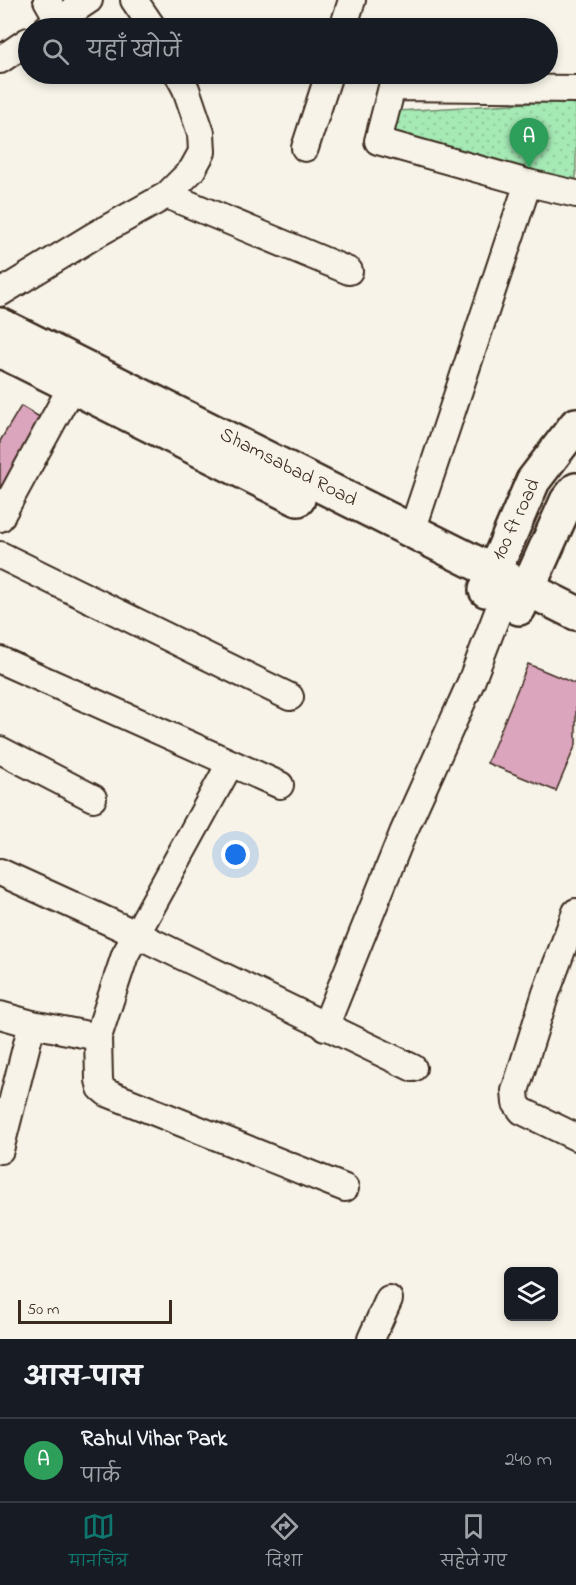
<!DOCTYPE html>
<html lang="hi">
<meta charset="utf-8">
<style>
body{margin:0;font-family:"Indie Flower","Playpen Sans Deva",sans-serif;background:#20242c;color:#f1f3f6}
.controls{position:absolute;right:18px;bottom:18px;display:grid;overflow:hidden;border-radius:9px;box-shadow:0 3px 9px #0003}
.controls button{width:54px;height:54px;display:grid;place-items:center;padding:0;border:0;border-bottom:2px solid #363941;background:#171b24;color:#f1f3f6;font:30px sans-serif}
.scale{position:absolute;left:18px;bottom:15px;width:154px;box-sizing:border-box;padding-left:6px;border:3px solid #3b2a1e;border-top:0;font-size:16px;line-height:21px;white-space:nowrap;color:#3b2a1e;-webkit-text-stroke:4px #f7f3e8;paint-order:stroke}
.you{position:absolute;left:236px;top:855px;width:21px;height:21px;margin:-15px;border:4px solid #fff;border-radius:50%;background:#1a73e8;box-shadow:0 0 0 9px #1a73e833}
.badge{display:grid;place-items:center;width:39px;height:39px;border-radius:50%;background:#0f766e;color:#fff;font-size:20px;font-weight:700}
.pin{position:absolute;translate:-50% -50px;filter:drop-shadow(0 2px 3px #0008)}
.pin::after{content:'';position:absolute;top:32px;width:21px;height:18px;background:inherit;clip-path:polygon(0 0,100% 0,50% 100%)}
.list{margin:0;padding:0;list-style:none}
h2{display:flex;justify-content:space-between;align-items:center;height:78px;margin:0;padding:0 24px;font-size:26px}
h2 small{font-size:20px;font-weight:400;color:#9ea1a6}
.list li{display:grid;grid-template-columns:39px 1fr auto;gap:18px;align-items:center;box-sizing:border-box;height:84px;padding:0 24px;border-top:2px solid #363941}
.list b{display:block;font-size:22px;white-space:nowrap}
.list p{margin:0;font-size:20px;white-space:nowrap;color:#9ea1a6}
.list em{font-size:20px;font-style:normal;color:#9ea1a6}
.icon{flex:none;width:33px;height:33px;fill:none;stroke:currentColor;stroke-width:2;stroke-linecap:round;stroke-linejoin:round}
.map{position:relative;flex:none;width:576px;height:1339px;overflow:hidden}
.search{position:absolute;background:#171b24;box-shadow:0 3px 9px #0003;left:18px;right:18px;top:18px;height:66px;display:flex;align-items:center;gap:15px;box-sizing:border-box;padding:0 21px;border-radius:33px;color:#9ea1a6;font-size:22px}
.sheet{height:162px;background:#171b24}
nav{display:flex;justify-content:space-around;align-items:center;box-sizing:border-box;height:84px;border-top:2px solid #363941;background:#171b24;font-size:16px;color:#9ea1a6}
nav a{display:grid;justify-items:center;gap:3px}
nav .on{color:#0f766e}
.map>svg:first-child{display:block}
.park{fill:url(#park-dots);stroke:#708a6a;stroke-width:1.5}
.building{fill:#dba5bd;stroke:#3b2a1e;stroke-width:1.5}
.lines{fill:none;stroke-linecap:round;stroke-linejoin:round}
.minor-casing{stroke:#3b2a1e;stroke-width:30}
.secondary-casing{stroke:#3b2a1e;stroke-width:38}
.minor{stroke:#f7f3e8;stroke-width:26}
.secondary{stroke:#f7f3e8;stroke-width:33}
.labels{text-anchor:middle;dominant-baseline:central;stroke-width:5;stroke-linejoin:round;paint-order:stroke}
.street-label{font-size:20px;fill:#3b2a1e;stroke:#f7f3e8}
</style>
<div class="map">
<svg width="576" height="1339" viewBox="0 0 576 1339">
<defs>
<pattern id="park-dots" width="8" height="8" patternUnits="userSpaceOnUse" patternTransform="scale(1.5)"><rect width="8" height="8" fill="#a5e9b5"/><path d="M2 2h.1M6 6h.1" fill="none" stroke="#8fc89b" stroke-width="1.8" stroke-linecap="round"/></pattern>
</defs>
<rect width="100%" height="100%" fill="#f7f3e8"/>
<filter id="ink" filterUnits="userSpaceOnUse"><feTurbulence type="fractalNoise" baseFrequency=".0167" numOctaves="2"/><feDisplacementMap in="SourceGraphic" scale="12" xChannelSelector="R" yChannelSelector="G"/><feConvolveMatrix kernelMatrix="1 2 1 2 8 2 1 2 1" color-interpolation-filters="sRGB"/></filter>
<g filter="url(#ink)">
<polygon class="park" points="576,100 576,193 389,144 398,111"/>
<g class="building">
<polygon points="21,406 43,419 0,491 0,441"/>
<polygon points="528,664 576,684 576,744 556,791 487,763"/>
</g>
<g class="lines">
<defs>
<g id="minor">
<polyline points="47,0 59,21"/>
<polyline points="134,0 153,28"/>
<polyline points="47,28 89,0"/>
<polyline points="343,28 352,0"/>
<polyline points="0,60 28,41"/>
<polyline points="305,148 329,74"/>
<polyline points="528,183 576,194"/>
<polyline points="167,195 349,271"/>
<polyline points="0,293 95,235 167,195 192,170 202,152 201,133 186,89 178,74"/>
<polyline points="0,518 72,386"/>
<polyline points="412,531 528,183 378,141 392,87 576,89"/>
<polyline points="0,555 290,697"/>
<polyline points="0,660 280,785"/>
<polyline points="0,750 93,798"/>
<polyline points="230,764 125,955 98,1037 99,1080 101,1088 107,1093 345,1188"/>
<polyline points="0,872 136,934 413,1068"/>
<polyline points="576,912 546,993 515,1091 516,1103 522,1111 576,1137"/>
<polyline points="0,1015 32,1024 98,1037"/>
<polyline points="325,1027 403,833 471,682 503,599"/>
<polyline points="0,1150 32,1024"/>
<polyline points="371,1339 389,1299"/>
</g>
<g id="secondary">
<polyline points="0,325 576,613"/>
<polyline points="0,350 298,499"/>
<polyline points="486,590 533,481 576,425"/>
<polyline points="519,608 567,501 576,490"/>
</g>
</defs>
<use href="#minor" class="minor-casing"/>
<use href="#secondary" class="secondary-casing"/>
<use href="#minor" class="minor"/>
<use href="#secondary" class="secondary"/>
</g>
</g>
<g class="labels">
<g class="street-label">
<text transform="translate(288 468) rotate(27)">Shamsabad Road</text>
<text transform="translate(517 520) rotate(-65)">100 ft road</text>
</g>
</g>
</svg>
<div class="controls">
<button><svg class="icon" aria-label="layers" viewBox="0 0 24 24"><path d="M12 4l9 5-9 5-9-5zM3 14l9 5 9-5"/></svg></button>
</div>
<div class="scale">50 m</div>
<div class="you"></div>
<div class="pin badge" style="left:529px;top:168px;background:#2e9e5b">A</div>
<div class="search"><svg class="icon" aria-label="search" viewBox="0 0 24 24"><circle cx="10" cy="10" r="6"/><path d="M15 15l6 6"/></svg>यहाँ खोजें</div>
</div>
<section class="sheet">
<h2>आस-पास<small></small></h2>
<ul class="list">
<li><span class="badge" style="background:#2e9e5b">A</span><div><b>Rahul Vihar Park</b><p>पार्क</p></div><em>240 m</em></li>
</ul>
</section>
<nav>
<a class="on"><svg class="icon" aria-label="map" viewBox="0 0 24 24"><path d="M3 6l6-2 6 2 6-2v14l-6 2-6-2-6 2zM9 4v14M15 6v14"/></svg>मानचित्र</a>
<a><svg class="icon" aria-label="directions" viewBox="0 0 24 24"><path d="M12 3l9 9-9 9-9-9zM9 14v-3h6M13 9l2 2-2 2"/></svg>दिशा</a>
<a><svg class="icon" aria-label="saved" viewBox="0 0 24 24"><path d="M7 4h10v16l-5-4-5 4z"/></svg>सहेजे गए</a>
</nav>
